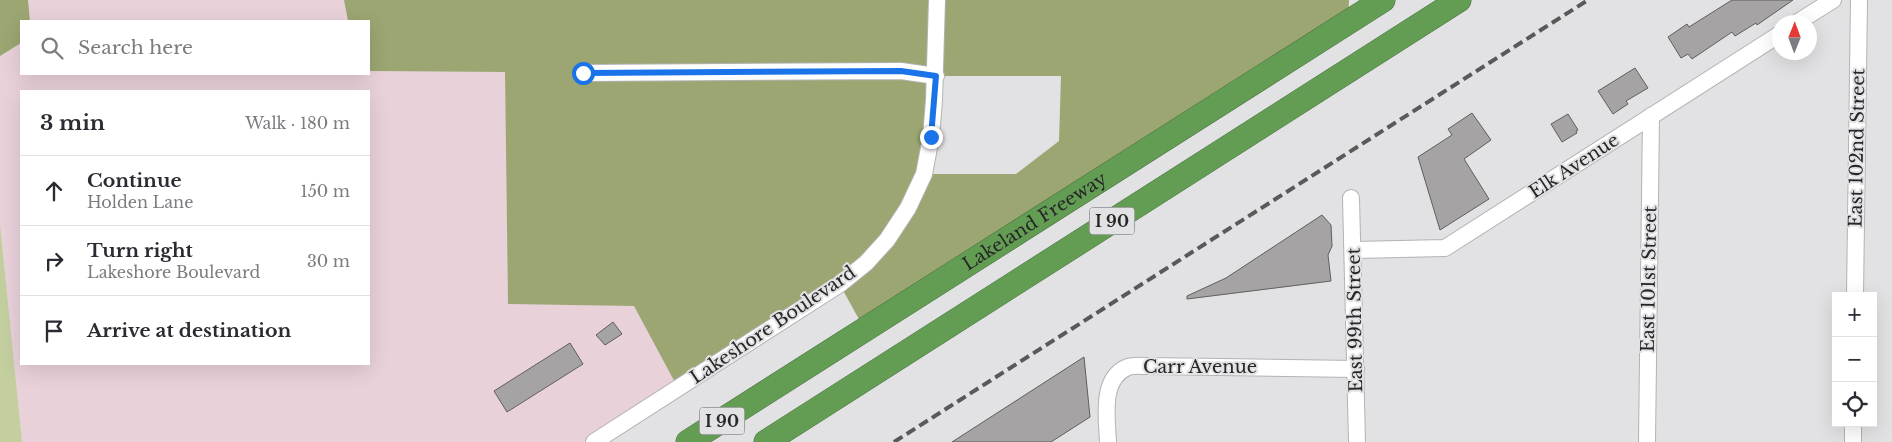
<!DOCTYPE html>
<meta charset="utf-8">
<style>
body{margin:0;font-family:"Libre Baskerville",serif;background:#f2f2f3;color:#2b2b33}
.controls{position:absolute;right:15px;bottom:15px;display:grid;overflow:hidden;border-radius:0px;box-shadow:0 5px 20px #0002}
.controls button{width:45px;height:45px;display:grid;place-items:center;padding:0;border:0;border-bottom:1px solid #e1e1e2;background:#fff;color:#2b2b33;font:25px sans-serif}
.compass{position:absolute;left:1772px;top:15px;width:45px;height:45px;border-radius:50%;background:#fff;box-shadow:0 5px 20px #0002;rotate:1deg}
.stop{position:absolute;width:15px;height:15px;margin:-11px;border:4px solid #1a73e8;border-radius:50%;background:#fff}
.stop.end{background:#1a73e8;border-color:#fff;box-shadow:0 1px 5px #0008}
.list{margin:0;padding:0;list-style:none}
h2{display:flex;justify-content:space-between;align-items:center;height:65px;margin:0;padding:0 20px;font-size:21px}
h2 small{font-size:16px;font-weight:400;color:#7c7c81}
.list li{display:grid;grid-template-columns:32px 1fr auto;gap:15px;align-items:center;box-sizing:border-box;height:70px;padding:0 20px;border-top:1px solid #e1e1e2}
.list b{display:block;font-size:19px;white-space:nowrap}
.list p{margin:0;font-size:16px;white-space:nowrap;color:#7c7c81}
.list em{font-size:16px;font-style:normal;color:#7c7c81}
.icon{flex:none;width:28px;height:28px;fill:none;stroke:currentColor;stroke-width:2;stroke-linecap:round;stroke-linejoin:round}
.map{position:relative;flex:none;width:1892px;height:442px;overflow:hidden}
.search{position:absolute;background:#fff;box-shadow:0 5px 20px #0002;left:20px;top:20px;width:350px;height:55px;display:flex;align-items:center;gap:12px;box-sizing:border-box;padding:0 18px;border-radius:0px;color:#7c7c81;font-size:19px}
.panel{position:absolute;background:#fff;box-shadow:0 5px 20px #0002;left:20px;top:90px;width:350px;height:275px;border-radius:0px}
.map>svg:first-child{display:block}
.industrial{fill:#e9d1da;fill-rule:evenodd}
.green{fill:#c4cfa0}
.forest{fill:#9ba672;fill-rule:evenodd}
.building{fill:#a5a3a4;stroke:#5f5e5e}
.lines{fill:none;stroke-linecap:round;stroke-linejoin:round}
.minor-casing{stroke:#b3b3b5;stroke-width:18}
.highway-casing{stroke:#4e7445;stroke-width:25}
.minor{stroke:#fff;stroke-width:16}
.highway{stroke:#639d54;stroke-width:24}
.rail{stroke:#59595a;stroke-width:4;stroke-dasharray:10 5;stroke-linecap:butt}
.route{stroke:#1a73e8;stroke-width:6}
.labels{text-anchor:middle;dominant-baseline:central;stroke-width:4;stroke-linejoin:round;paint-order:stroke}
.shield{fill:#e2e2e4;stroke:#5f5f60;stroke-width:1}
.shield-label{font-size:16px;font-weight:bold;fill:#272728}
.street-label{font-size:18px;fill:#272728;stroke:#e2e2e4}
</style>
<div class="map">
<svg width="1892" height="442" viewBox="0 0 1892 442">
<rect width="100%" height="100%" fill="#e2e2e4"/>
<g class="industrial">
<polygon points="28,0 344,0 348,21 30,21"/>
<path d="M21,43V74H369V71L505,72L508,304L634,306L678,388L594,442H22L0,224V56ZM21,91H369V364H21Z"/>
</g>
<polygon class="green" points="0,224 22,442 0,442"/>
<g class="forest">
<polygon points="0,0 28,0 30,21 21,21 21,43 0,56"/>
<path d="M344,0H1349L1348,22L865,330L840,285L678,388L634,306L508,304L505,72L369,71V21H348ZM936,76H1061L1059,141L1016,174H924Z"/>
</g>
<g class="building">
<polygon points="1732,0 1793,0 1757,25 1756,23 1735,36 1732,32 1692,59 1688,54 1681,58 1668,37 1687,24 1689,27"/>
<polygon points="1635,68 1648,88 1626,101 1628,104 1613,114 1598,91"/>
<polygon points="1472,113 1491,140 1464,159 1489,199 1440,230 1418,157 1452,135 1448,129"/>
<polygon points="1568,114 1578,130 1576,131 1577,133 1562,142 1551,124"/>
<polygon points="1322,215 1331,225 1332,246 1328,255 1331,281 1187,299 1187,296 1226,278"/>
<polygon points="613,322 622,334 605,345 596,335"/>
<polygon points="570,343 583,364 507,412 494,391"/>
<polygon points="1084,357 1090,417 1051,442 952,442"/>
</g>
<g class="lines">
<defs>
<g id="minor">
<polyline points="1798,22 1833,0"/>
<polyline points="583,73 901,71 936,76"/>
<polyline points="1351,198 1357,442"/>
<polyline points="1354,250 1445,248 1780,34"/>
<polyline points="1855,296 1859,0"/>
<polyline points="594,442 840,284 866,263 887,240 908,208 924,174 931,137 934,100 937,0"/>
<path d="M1108,442C1107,418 1100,378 1128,367C1134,365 1142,366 1148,366L1356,369"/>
<polyline points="1647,442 1651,116"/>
<polyline points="1853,442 1853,423"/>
</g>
<g id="highway">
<path id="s1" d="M688,442L1383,0"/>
<polyline points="766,442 1459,0"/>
</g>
</defs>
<use href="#minor" class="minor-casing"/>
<use href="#highway" class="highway-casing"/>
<use href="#minor" class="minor"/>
<use href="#highway" class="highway"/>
<polyline class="rail" points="894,442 1588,0"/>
</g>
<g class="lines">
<polyline class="route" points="583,73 901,71 936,76 931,137"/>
</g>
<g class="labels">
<g class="shield">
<rect x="1089.5" y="207.5" width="45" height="27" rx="4"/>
<rect x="699.5" y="407.5" width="45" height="27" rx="4"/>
</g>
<g class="shield-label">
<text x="1112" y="221">I 90</text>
<text x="722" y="421">I 90</text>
</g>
<g class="street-label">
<text transform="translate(1857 148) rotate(-89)">East 102nd Street</text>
<text transform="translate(1574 166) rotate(-33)">Elk Avenue</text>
<text stroke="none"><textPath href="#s1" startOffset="411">Lakeland Freeway</textPath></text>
<text transform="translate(1649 279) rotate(-89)">East 101st Street</text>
<text transform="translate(1355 320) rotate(-91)">East 99th Street</text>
<text transform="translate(773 325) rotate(-34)">Lakeshore Boulevard</text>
<text x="1200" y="367">Carr Avenue</text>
</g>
</g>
</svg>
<div class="controls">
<button>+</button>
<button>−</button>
<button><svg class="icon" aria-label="locate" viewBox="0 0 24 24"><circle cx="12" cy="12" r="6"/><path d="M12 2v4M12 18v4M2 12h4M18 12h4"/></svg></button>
</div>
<svg class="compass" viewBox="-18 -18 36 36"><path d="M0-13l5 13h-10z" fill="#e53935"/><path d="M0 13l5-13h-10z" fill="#7c7c81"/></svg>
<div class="stop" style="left:583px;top:73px"></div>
<div class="stop end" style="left:931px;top:137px"></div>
<div class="search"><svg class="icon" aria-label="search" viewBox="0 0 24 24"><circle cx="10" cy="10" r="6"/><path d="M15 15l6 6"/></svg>Search here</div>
<section class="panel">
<h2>3 min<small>Walk · 180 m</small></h2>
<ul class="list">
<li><svg class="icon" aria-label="ahead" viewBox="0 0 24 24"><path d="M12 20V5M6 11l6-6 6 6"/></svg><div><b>Continue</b><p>Holden Lane</p></div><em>150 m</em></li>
<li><svg class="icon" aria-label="right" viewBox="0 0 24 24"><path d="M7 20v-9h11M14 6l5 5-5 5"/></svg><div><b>Turn right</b><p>Lakeshore Boulevard</p></div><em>30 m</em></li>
<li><svg class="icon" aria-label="arrive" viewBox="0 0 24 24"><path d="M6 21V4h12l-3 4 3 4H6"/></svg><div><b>Arrive at destination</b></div></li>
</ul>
</section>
</div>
